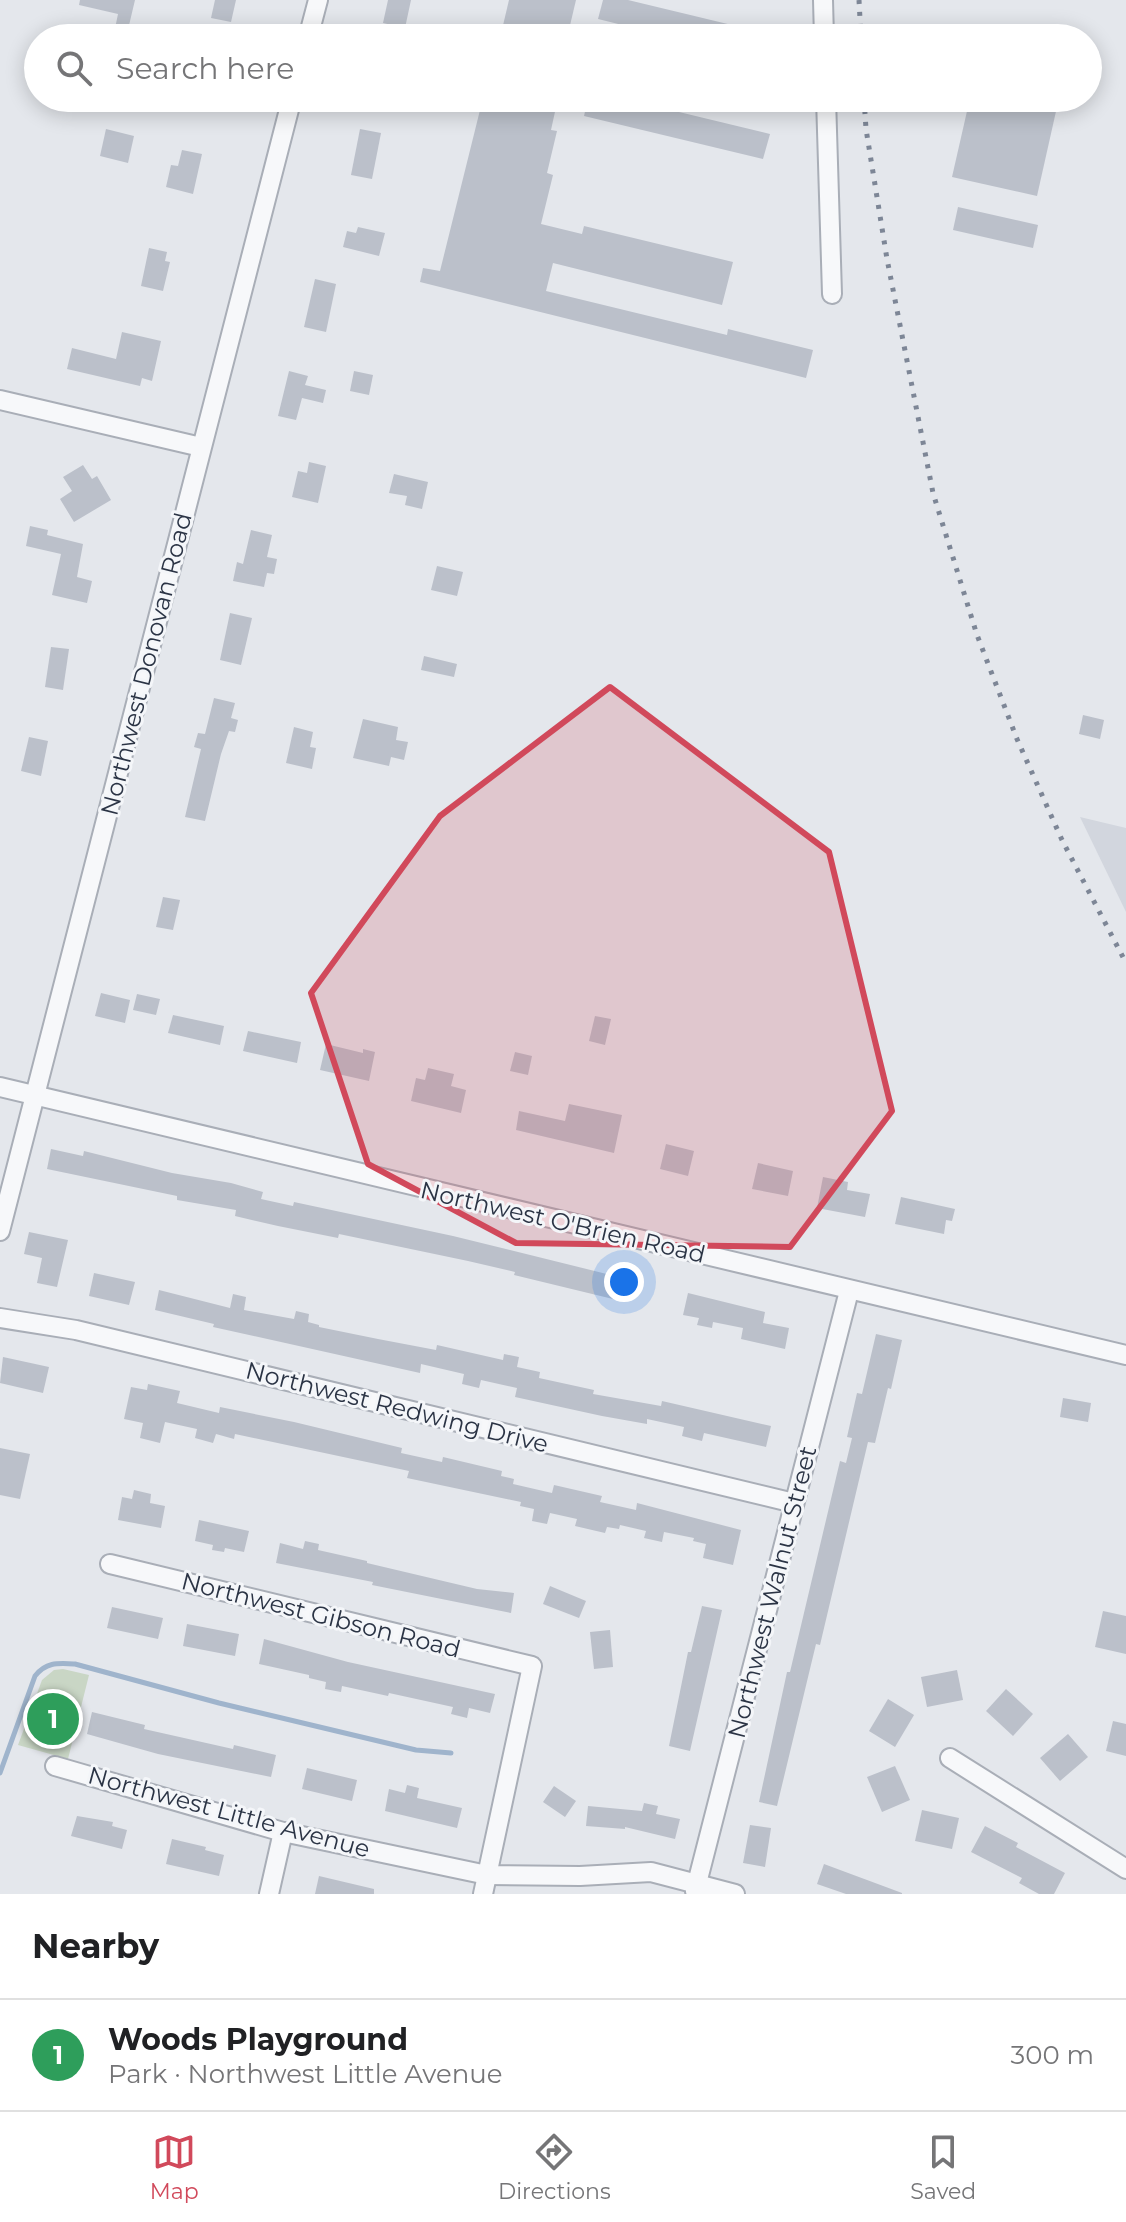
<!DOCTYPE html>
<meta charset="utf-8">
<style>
body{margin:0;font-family:Montserrat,sans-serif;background:#f6f6f6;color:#202124}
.you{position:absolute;left:624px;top:1282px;width:28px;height:28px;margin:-20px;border:6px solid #fff;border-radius:50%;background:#1a73e8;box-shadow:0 0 0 12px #1a73e833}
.badge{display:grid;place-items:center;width:52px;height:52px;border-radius:50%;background:#d1495b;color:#fff;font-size:26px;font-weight:700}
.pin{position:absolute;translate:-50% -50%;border:4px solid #fff;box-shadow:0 2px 8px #0006}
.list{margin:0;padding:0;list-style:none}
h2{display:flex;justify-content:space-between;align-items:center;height:104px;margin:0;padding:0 32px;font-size:34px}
h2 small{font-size:26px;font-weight:400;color:#757577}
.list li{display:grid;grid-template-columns:52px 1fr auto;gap:24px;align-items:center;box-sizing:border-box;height:112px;padding:0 32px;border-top:2px solid #e0e0e0}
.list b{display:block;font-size:30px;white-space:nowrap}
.list p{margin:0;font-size:26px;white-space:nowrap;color:#757577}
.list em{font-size:26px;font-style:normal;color:#757577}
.icon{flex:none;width:44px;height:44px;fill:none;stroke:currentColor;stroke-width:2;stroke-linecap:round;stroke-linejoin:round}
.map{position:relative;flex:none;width:1126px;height:1894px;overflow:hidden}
.search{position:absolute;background:#fff;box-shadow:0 4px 20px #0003;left:24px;right:24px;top:24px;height:88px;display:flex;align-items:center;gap:20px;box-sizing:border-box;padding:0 28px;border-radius:44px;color:#757577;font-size:30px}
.sheet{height:216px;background:#fff}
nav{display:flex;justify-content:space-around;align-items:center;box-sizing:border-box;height:112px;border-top:2px solid #e0e0e0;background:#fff;font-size:22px;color:#757577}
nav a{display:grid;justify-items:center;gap:4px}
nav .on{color:#d1495b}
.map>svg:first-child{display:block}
.built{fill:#d2d6de}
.green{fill:#c9d6c5}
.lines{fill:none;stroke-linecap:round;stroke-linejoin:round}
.stream{stroke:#9fb4cc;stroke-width:5}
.building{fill:#bbc0ca}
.minor-casing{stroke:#a9aeb7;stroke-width:22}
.minor{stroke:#f7f8fa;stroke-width:18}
.rail{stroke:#7d8696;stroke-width:5;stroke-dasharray:4 8;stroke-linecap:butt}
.marked{fill:#d1495b;fill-opacity:0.2;stroke:#d1495b;stroke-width:6;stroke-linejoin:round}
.labels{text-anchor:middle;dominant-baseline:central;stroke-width:6;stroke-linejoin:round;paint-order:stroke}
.street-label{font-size:24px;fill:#2b3445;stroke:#f4f6f9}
</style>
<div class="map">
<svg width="1126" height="1894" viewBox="0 0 1126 1894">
<rect width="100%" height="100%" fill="#e4e7ec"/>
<polygon class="built" points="1080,817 1126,828 1126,912"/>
<polygon class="green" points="63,1669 89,1675 68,1759 18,1745 42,1680 54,1670"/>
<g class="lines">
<path class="stream" d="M0,1773L35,1676C46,1662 57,1663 75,1664L219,1703L416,1750L451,1753"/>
</g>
<g class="building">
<polygon points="80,0 135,0 126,38 113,38 118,14 79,5"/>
<polygon points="215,0 236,0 231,22 211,18"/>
<polygon points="388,0 411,0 405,28 383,23"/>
<polygon points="509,0 576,0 567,38 500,38"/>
<polygon points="603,0 628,0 765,33 764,38 675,38 598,19"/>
<polygon points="483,98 558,98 551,130 557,131 547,173 553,175 541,224 582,234 584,226 733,262 722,305 553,263 546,291 727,335 728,329 813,350 806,378 420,282 423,268 440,271"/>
<polygon points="588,98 621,98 770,134 763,159 584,116"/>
<polygon points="970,98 1059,98 1037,196 952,177"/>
<polygon points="106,129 134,136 128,163 100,156"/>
<polygon points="360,129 381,133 372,179 351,175"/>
<polygon points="182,150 202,154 193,194 166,187 171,165 178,166"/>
<polygon points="958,207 1038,225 1033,248 953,230"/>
<polygon points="358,227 385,233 379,256 343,247 347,231 356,233"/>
<polygon points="149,248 167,252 165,261 170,262 163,291 141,286"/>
<polygon points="315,279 336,284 326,332 304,327"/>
<polygon points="122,332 161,341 152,381 142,378 140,386 67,369 72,348 116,359"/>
<polygon points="289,371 308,376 305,385 326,390 323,403 302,398 296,420 278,416"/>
<polygon points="354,371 373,375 369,395 350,391"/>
<polygon points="309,462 326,466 318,503 292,497 298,471 307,473"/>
<polygon points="83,465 92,479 97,476 111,500 74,522 60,499 72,491 63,477"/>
<polygon points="394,474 428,482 422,509 405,505 407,496 389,493"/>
<polygon points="30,526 48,530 47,535 83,544 77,577 92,581 87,603 52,595 61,554 26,546"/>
<polygon points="251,530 272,535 267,557 277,559 274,574 267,573 264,587 233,581 237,562 243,564"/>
<polygon points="437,566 463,572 457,596 431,590"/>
<polygon points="230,613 252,618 241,665 220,660"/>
<polygon points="51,647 69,649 63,690 45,687"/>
<polygon points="424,656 457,664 454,677 421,670"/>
<polygon points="214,698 235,703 231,718 238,720 235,732 229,731 221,754 205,821 185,817 201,749 194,747 198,733 205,734"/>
<polygon points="1083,715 1104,720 1100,739 1079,734"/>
<polygon points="363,719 398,727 396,740 408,742 404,760 391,757 389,766 353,758"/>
<polygon points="294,727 313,732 310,747 316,748 312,769 286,763"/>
<polygon points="29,737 48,741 41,776 21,771"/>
<polygon points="163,897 180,900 173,930 156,927"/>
<polygon points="101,993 130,1000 125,1023 95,1016"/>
<polygon points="137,994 160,999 156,1015 133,1010"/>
<polygon points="173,1015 224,1026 220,1045 168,1033"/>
<polygon points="595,1016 611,1019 605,1045 589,1041"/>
<polygon points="248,1031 301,1042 297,1063 243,1051"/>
<polygon points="326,1044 363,1053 363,1049 375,1052 369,1081 320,1070"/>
<polygon points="515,1052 532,1056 528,1075 510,1071"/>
<polygon points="428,1068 454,1074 451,1086 466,1090 461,1113 411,1101 416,1078 425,1080"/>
<polygon points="569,1104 622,1115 614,1153 516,1130 519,1111 565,1121"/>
<polygon points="666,1144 694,1151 688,1176 660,1169"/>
<polygon points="51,1149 83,1156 84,1151 172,1173 231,1183 263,1192 261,1199 293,1206 294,1202 453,1236 623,1278 617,1300 514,1275 515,1272 468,1261 339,1234 338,1238 278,1226 235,1216 236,1210 177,1200 177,1196 47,1169"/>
<polygon points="758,1163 793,1171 788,1196 752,1189"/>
<polygon points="823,1177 848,1182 847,1190 870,1194 865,1217 817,1208"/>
<polygon points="901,1197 955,1209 952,1221 946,1220 944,1234 895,1224"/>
<polygon points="29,1232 68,1240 57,1287 37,1283 42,1258 24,1254"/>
<polygon points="94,1273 135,1282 129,1305 89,1296"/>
<polygon points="159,1290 230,1308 233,1294 246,1297 244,1310 294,1319 296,1311 309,1314 308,1322 319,1325 319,1327 378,1339 436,1350 437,1345 503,1360 504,1354 519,1357 517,1367 540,1372 539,1378 594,1390 593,1394 661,1406 662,1401 771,1426 766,1447 704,1433 702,1441 682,1436 684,1427 647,1419 647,1424 602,1416 515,1397 517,1388 481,1380 479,1388 462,1384 464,1374 421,1364 420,1373 213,1327 214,1324 155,1310"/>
<polygon points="688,1293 765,1312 763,1323 789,1328 785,1349 741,1339 743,1328 713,1322 712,1328 697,1325 699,1318 683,1315"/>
<polygon points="876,1334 902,1340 891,1389 888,1388 875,1443 868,1442 820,1645 816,1644 777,1806 759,1802 787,1672 790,1672 840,1461 846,1463 852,1438 847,1437 857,1393 862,1394"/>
<polygon points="3,1357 49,1367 43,1393 0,1383"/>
<polygon points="148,1384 180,1391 177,1403 219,1413 220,1407 294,1422 402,1448 401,1453 442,1462 443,1457 502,1471 501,1476 514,1479 513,1484 552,1493 554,1485 602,1496 600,1502 636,1510 637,1503 741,1530 733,1565 703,1558 706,1544 693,1541 694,1538 664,1532 662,1542 644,1538 646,1531 620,1525 619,1529 607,1527 605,1533 575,1526 577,1519 550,1513 547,1524 532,1521 534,1509 520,1506 521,1502 407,1478 409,1471 235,1434 234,1439 216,1434 213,1443 195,1438 197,1429 165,1422 160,1443 140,1438 143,1423 124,1419 131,1387 147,1390"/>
<polygon points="1063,1398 1091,1403 1088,1422 1060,1417"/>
<polygon points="0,1448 30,1454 20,1499 0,1495"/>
<polygon points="134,1490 151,1494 150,1503 165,1506 161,1528 118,1520 122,1497 132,1499"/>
<polygon points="199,1520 249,1531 244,1552 225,1548 224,1552 212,1550 213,1545 195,1541"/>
<polygon points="305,1541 319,1544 318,1550 367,1561 367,1563 477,1589 514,1593 511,1613 372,1585 373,1582 276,1563 280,1543 303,1549"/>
<polygon points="550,1586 586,1601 579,1618 543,1604"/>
<polygon points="702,1606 722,1610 690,1751 669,1746 688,1652 691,1652"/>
<polygon points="112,1607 163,1618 158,1639 107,1628"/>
<polygon points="1103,1611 1126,1616 1126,1654 1095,1647"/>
<polygon points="187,1624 239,1634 235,1656 183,1646"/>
<polygon points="610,1630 613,1667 594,1669 590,1632"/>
<polygon points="264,1639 348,1662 495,1694 490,1713 469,1708 467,1718 451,1714 453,1707 389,1693 388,1696 342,1686 341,1692 325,1689 326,1682 309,1678 309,1675 259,1664"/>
<polygon points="957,1670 963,1700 927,1707 921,1677"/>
<polygon points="1006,1689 1033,1714 1013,1736 986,1711"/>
<polygon points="888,1699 914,1715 895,1747 869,1731"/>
<polygon points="92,1712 145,1725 144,1729 233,1749 234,1745 276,1755 271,1777 158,1754 87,1734"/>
<polygon points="1113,1721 1126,1724 1126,1756 1106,1751"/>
<polygon points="1068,1734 1088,1757 1060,1781 1040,1758"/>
<polygon points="895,1766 910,1800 882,1812 867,1777"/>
<polygon points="307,1768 357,1780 352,1801 302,1789"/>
<polygon points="407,1785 419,1788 417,1798 462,1808 457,1828 385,1811 389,1789 405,1793"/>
<polygon points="554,1786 576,1801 565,1817 543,1802"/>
<polygon points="644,1803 658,1806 656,1814 680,1819 675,1839 625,1827 625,1829 586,1826 588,1806 642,1811"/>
<polygon points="922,1810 959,1818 952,1849 915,1841"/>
<polygon points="77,1816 113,1822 112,1826 127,1830 122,1849 71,1836"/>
<polygon points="750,1825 771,1828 765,1867 743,1863"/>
<polygon points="985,1826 1018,1843 1016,1847 1065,1873 1054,1894 1039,1894 1019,1883 1022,1878 971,1852"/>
<polygon points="172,1839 206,1847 205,1850 224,1855 219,1876 166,1864"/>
<polygon points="824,1864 902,1893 902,1894 846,1894 817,1884"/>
<polygon points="319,1876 374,1889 374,1894 315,1894"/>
</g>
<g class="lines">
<defs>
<g id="minor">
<polyline points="823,0 824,38"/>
<polyline points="308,38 318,0"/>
<polyline points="826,98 832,294"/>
<polyline points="0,400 201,447"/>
<polyline points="0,1087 1126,1355"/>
<polyline points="0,1231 292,98"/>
<polyline points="0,1318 76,1330 794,1503"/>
<polyline points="110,1564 532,1666 483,1894"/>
<polyline points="950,1758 1126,1869"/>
<polyline points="55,1766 283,1832 487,1875 580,1876 651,1872 735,1894"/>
<polyline points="695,1891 849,1291"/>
<polyline points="269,1894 283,1832"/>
</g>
</defs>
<use href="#minor" class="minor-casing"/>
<use href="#minor" class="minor"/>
<g class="rail">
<polyline points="859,0 861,38"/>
<polyline points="864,98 866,129 887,259 933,493 977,635 1017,739 1062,840 1126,963"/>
</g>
</g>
<path class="marked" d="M610,687L829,852L892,1111L790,1247L516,1243L368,1164L311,993L440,816Z"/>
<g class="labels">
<g class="street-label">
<text transform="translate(146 664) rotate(-76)">Northwest Donovan Road</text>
<text transform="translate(563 1222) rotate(13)">Northwest O'Brien Road</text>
<text transform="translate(397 1407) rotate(14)">Northwest Redwing Drive</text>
<text transform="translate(772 1592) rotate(-76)">Northwest Walnut Street</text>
<text transform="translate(321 1615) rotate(14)">Northwest Gibson Road</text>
<text transform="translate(229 1812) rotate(15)">Northwest Little Avenue</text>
</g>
</g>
</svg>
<div class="you"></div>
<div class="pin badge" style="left:53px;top:1719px;background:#2e9e5b">1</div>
<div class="search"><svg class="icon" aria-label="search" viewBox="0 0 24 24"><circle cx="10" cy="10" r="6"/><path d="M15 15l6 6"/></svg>Search here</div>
</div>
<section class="sheet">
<h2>Nearby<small></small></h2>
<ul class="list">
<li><span class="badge" style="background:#2e9e5b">1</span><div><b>Woods Playground</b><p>Park · Northwest Little Avenue</p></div><em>300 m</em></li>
</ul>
</section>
<nav>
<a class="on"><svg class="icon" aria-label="map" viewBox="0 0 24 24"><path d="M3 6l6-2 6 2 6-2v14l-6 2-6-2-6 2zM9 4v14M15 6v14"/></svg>Map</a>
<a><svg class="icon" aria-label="directions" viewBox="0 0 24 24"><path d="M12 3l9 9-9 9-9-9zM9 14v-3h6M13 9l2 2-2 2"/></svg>Directions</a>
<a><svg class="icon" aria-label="saved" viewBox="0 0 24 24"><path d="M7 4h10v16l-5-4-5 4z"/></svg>Saved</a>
</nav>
